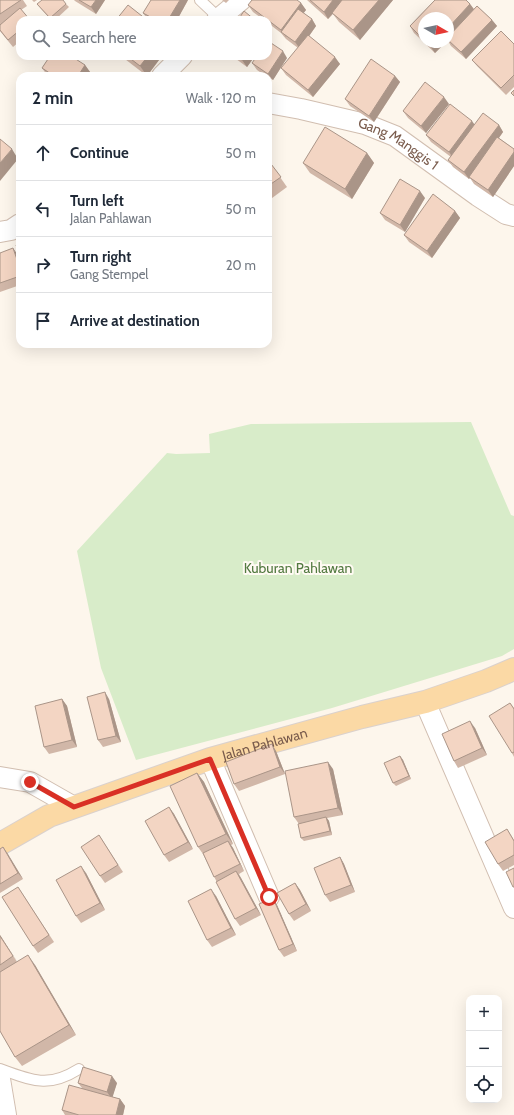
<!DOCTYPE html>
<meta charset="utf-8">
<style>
body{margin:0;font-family:Cabin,sans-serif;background:#f2f2f3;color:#1f2937}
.controls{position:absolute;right:12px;bottom:12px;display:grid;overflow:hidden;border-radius:8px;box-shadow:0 4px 16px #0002}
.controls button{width:36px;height:36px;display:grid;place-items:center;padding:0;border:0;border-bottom:1px solid #e0e1e3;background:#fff;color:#1f2937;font:20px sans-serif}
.compass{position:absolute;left:418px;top:12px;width:36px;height:36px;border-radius:50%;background:#fff;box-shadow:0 4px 16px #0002;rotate:99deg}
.stop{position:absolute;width:12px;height:12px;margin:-9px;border:3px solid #d93025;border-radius:50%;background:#fff}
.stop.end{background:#d93025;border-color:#fff;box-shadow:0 1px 4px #0008}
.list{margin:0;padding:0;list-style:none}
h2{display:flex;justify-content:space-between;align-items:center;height:52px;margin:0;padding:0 16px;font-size:17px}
h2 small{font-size:13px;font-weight:400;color:#747a83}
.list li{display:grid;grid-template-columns:26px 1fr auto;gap:12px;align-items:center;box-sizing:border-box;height:56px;padding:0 16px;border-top:1px solid #e0e1e3}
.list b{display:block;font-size:15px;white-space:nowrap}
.list p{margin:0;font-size:13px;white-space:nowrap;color:#747a83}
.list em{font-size:13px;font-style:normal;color:#747a83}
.icon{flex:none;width:22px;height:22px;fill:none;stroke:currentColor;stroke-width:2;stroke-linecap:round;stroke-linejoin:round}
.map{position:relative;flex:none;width:514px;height:1115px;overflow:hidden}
.search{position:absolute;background:#fff;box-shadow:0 4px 16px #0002;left:16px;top:16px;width:256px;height:44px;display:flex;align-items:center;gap:10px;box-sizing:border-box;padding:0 14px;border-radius:12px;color:#747a83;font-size:15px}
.panel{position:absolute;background:#fff;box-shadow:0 4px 16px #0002;left:16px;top:72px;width:256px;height:276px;border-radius:12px}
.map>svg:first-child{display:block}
.green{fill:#d8ecc9}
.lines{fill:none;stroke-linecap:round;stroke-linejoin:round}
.lane-casing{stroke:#d1beb0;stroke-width:12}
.street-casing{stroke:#d1beb0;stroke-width:22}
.primary-casing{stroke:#dad1cd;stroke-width:24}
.lane{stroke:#fff;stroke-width:10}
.street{stroke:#fff;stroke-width:20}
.primary{stroke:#fbd9a5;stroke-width:22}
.wall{fill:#d1b7a8}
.shaded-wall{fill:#aa9588}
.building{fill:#f3d5c3;stroke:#aa9588}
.route{stroke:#d93025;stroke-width:5}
.labels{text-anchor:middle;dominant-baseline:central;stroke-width:4;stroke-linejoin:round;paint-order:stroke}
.street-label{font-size:14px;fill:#7a5c4d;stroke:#fffaf3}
.park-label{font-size:14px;fill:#537a41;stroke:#fffaf3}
</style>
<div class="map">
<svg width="514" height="1115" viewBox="0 0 514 1115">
<rect width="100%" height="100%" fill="#fdf6ec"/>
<polygon class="green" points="471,422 511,515 514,516 514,649 502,656 332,708 136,760 101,668 77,551 167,453 176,454 210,453 209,434 251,424"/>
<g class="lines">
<defs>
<g id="lane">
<polyline points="200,0 219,18"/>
<path d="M0,1069C32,1080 47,1089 79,1069"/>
</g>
<g id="street">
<polyline points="217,20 241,0"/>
<polyline points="162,76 182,56"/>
<path id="s1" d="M268,103L301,109L365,124L395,136L478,196L506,214L514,216"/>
<polyline points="0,232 11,230 20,224"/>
<polyline points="425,702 514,908"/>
<polyline points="210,759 269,897"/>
<polyline points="0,777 30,782 74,807"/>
<polyline points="0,1079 6,1115"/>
</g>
<g id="primary">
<path id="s2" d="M0,844L49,816L210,759L362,717L425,702L486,681L514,669"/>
</g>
</defs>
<use href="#lane" class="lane-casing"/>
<use href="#street" class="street-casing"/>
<use href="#primary" class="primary-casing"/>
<use href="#lane" class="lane"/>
<use href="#street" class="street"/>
<use href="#primary" class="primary"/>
</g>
<g class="wall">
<polygon points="0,0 23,0 27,6 21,10 20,20 20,41 13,47 0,31"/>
<polygon points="32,0 37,0 34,2"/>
<polygon points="74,0 105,0 96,14 75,1"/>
<polygon points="188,0 177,20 148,20 143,13"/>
<polygon points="222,0 229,0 226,3"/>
<polygon points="307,0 393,0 360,40 339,22 333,14 328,19"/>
<polygon points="435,0 466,0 470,4 474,9 477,6 492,20 497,26 466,59 451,46 448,41 448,18 424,18 424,42 446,42 435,53 414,33 410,26"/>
<polygon points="301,3 306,10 303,13 312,19 316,26 309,36 340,64 313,97 286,75 281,68 298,48 286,39 281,33 268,23 268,20 264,20 253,12 248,5"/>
<polygon points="37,4 66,4 69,7 55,20 51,20"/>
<polygon points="514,44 514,87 506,95 477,66 472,60"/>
<polygon points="121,56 162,56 147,76"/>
<polygon points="232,56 255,56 247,67"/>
<polygon points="287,58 273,80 268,77 268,76 266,76 257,70 252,63"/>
<polygon points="85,65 90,72 87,76 48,76 47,75 42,68"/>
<polygon points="395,76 400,82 374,122 350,106 345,99"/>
<polygon points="449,104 426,133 408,118 403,111"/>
<polygon points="474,124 499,125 503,132 499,138 514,149 514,166 493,197 474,184 470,178 469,179 453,167 448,160 451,157 431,142 426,135"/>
<polygon points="367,153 374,163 352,199 310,173 303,163"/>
<polygon points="268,160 287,187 268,201"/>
<polygon points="425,198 405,232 385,220 380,213"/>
<polygon points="455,211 460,218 432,258 409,242 404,235"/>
<polygon points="0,253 18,255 20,261 20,285 0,292"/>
<polygon points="62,699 67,706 77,747 49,754 44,747"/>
<polygon points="109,699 121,742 103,747 98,740"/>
<polygon points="510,703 514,708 514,757 512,753"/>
<polygon points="475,728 487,755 458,768 454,761"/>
<polygon points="276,751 285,774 239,791 234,784"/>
<polygon points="400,756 403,760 411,779 396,786 393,783"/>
<polygon points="333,769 343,815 327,818 329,821 332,835 304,841 301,838 299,824 294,817"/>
<polygon points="197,773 204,782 233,844 231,845 233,848 244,871 239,874 241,878 261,915 240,926 235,919 203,854 198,847"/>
<polygon points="169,807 174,814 193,849 169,862 164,855"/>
<polygon points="507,829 514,840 514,865 503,871 498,864"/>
<polygon points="99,835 123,872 105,883 100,876"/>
<polygon points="3,847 23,879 0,893 0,849"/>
<polygon points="340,857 344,864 355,892 330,902 325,895"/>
<polygon points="86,873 105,910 81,923 76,916"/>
<polygon points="295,883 300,890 311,911 294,921 289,914"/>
<polygon points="18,887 54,942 38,953 33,946"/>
<polygon points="216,896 236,935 212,947 207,940"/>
<polygon points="277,905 297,951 284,957 279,950"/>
<polygon points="0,935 17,962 35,965 76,1035 22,1066 15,1057 0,1031"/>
<polygon points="78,1083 117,1083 112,1097 120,1099 125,1106 123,1115 65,1115 62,1110 82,1088"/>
</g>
<g class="shaded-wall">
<polygon points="96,0 105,0 96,14 91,7"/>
<polygon points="180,0 188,0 177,20 168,20"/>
<polygon points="333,0 344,0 328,19 324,12"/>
<polygon points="379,0 393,0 360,40 353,30"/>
<polygon points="301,3 306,10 286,37 281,30"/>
<polygon points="470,4 475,11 448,40 448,28"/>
<polygon points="312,19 316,26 300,49 295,42"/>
<polygon points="492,20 497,26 466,59 461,52"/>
<polygon points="268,31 271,35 268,39"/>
<polygon points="434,42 446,42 435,53 430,46"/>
<polygon points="283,51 287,58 273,80 268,74"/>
<polygon points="148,56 162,56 147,76 140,66"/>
<polygon points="245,56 255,56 247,67 242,60"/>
<polygon points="335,57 340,64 313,97 308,90"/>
<polygon points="85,65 90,72 87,76 78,76"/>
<polygon points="395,76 400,82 374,122 369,116"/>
<polygon points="444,97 449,104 426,133 421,126"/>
<polygon points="472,121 477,128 454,159 449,152"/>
<polygon points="499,125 503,132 469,179 464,172"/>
<polygon points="12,149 18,159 0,181 0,163"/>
<polygon points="514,152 514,166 493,197 488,190"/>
<polygon points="367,153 374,163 352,199 345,189"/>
<polygon points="420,191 425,198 405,232 400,225"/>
<polygon points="455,211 460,218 432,258 427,251"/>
<polygon points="13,248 18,255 20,261 20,268"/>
<polygon points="105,692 109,699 121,742 116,736"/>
<polygon points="62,699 67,706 77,747 72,740"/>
<polygon points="470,721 475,728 487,755 482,748"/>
<polygon points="272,744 276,751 285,774 280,767"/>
<polygon points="400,756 403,760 411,779 409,776"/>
<polygon points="328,762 333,769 343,815 338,808"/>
<polygon points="197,773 204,782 233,844 226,834"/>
<polygon points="169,807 174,814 193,849 188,842"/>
<polygon points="326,817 329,821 332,835 330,831"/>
<polygon points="228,841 233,848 244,871 240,864"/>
<polygon points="3,847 8,854 23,879 18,873"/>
<polygon points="340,857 344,864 355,892 351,885"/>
<polygon points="81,866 86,873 105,910 100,903"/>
<polygon points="236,871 241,878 261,915 256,908"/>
<polygon points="295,883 300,890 311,911 306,904"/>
<polygon points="211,889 216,896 236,935 231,928"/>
<polygon points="273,898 277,905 297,951 293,944"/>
<polygon points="0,935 20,966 0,936"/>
<polygon points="28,955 35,965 76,1035 69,1025"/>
<polygon points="112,1076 117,1083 112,1099 107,1092"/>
<polygon points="120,1099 125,1106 123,1115 116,1115"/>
</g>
<g class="building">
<polygon points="0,0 21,0 0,14"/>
<polygon points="42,0 63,0 66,4 50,18 37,4"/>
<polygon points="79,0 96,0 91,7"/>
<polygon points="151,0 180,0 168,20 156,20 143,13"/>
<polygon points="252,0 297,0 301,3 281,30 248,5"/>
<polygon points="310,0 333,0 324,12"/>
<polygon points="342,0 379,0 353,30 332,13"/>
<polygon points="435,0 466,0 470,4 448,28 448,18 424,18 424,40 410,26"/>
<polygon points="128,5 147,20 116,20"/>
<polygon points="477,6 492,20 461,52 448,40 448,37"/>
<polygon points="20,8 30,20 20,20 20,30 8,40 0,30 0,25"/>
<polygon points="298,9 312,19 295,42 281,32"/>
<polygon points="244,11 255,20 238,20"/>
<polygon points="501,31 514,44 514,75 501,88 472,60"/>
<polygon points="308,35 335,57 308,90 281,68"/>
<polygon points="268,41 283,51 268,74 252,63 257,56 268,56"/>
<polygon points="426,42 434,42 430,46"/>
<polygon points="50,56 71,56 85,65 78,76 54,76 42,68"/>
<polygon points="127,56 148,56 140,66"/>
<polygon points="236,56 245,56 242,60"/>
<polygon points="371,59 395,76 369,116 345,99"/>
<polygon points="425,82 444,97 421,126 403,111"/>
<polygon points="514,90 514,96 511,93"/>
<polygon points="450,104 472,121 449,152 426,135"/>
<polygon points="483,113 499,125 464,172 448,160"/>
<polygon points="325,127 367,153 345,189 303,163"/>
<polygon points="497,137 514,149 514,152 488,190 469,177"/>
<polygon points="0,139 12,149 0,163"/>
<polygon points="268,160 281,177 268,186"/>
<polygon points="400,179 420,191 400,225 380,213"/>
<polygon points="433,194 455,211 427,251 404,235"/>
<polygon points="20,243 20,256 16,245"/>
<polygon points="13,248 20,268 20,276 0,283 0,253"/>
<polygon points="105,692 116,736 98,740 87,697"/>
<polygon points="62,699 72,740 44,747 35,706"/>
<polygon points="510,703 514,709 514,752 512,753 489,716"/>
<polygon points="470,721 482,748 454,761 442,734"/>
<polygon points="272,744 280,767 234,784 226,762"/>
<polygon points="400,756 409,776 393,783 384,763"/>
<polygon points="328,762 338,808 294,817 285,771"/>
<polygon points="197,773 226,834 198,847 170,786"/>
<polygon points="169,807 188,842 164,855 145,821"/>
<polygon points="326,817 330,831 301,838 298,824"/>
<polygon points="507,829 514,841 514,855 498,864 485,842"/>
<polygon points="99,835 118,865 100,876 81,847"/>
<polygon points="228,841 240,864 214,877 203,853"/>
<polygon points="3,847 18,873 0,884 0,849"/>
<polygon points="340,857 351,885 325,895 314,868"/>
<polygon points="81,866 100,903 76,916 56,880"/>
<polygon points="514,868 514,887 513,887 506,872"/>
<polygon points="236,871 256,908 235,919 216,882"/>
<polygon points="295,883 306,904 289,914 277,893"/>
<polygon points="18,887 49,935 33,946 2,897"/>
<polygon points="211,889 231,928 207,940 188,901"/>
<polygon points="273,898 293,944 279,950 259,904"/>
<polygon points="0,936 13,956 0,965"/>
<polygon points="28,955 69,1025 15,1057 0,1031 0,972"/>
<polygon points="83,1067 112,1076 107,1092 78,1083"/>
<polygon points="69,1085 120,1099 116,1115 79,1115 62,1110"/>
</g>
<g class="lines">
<polyline class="route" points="30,782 74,807 210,759 269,897"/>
</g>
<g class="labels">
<g class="street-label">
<text stroke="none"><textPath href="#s1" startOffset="138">Gang Manggis 1</textPath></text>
<text stroke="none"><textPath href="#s2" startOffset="284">Jalan Pahlawan</textPath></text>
</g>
<g class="park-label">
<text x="298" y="568">Kuburan Pahlawan</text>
</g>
</g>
</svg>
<div class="controls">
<button>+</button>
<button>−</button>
<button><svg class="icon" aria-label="locate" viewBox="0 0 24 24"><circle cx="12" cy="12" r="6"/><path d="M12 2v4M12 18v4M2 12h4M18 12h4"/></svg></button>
</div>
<svg class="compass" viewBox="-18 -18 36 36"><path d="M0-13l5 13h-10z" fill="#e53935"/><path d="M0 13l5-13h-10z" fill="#747a83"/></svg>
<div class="stop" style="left:269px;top:897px"></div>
<div class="stop end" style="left:30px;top:782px"></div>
<div class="search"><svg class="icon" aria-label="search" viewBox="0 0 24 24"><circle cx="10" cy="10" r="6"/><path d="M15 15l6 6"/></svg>Search here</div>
<section class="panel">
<h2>2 min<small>Walk · 120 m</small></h2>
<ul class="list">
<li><svg class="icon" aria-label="ahead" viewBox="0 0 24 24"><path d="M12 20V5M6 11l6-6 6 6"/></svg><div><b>Continue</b></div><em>50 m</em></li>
<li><svg class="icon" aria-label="left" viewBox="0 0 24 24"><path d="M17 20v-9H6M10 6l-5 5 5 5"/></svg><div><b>Turn left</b><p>Jalan Pahlawan</p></div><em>50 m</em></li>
<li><svg class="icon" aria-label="right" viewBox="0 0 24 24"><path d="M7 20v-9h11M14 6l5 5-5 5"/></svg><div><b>Turn right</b><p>Gang Stempel</p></div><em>20 m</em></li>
<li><svg class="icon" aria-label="arrive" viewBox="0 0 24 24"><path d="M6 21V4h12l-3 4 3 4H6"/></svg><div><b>Arrive at destination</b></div></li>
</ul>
</section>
</div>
